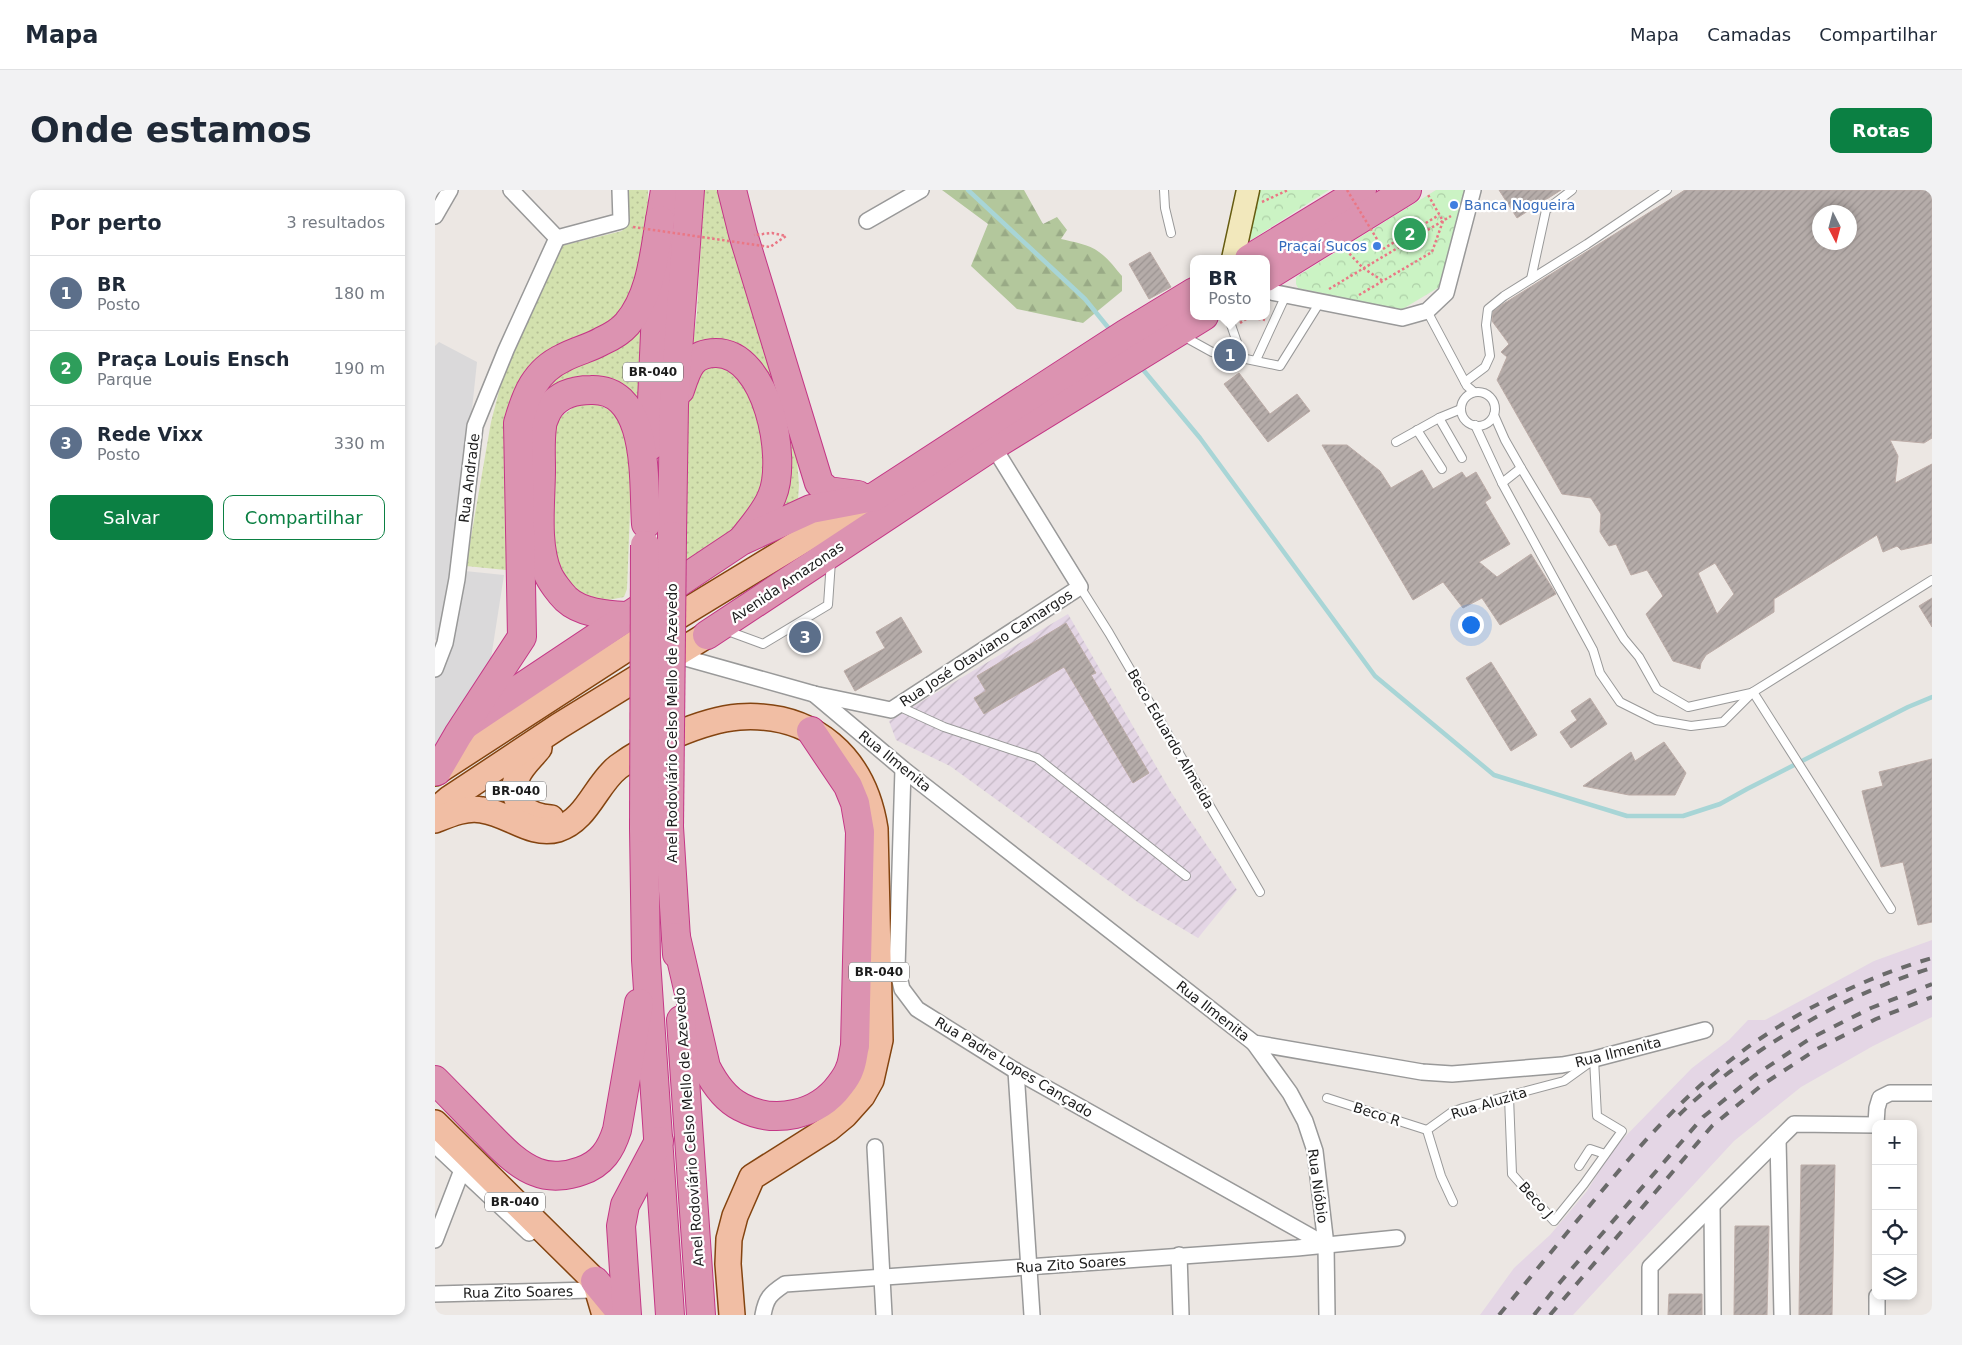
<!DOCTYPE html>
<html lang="pt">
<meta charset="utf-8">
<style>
body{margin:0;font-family:"DejaVu Sans",sans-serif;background:#f2f2f3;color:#1f2937}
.controls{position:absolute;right:15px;bottom:15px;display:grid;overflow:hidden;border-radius:10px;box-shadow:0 2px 8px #0003}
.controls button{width:45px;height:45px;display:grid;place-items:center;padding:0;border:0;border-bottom:1px solid #e0e1e3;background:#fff;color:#1f2937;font:25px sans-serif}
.compass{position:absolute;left:1377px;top:15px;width:45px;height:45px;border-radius:50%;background:#fff;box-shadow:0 2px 8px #0003;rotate:174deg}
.you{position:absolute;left:1035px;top:434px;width:18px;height:18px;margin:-12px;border:4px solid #fff;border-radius:50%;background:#1a73e8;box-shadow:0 0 0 8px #1a73e833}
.badge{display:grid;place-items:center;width:32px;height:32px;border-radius:50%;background:#0b8043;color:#fff;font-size:16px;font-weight:700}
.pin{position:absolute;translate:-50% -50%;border:2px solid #fff;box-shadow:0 1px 5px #0006}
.popup{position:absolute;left:755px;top:65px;width:80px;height:65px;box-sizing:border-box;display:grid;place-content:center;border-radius:10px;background:#fff;filter:drop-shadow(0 1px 4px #0005);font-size:16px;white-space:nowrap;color:#747a83}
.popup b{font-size:19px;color:#1f2937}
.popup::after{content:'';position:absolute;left:50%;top:100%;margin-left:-10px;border:10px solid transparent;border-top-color:#fff}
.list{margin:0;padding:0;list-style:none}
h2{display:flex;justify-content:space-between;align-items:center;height:65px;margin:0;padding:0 20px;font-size:21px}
h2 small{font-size:16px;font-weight:400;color:#747a83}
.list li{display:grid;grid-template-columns:32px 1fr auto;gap:15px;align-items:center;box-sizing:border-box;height:75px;padding:0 20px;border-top:1px solid #e0e1e3}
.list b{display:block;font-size:19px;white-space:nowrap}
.list p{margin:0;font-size:16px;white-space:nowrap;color:#747a83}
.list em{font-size:16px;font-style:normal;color:#747a83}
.actions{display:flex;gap:10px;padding:15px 20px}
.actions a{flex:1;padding:11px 0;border:1px solid #0b8043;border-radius:10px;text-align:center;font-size:18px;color:#0b8043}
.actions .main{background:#0b8043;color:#fff}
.icon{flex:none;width:28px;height:28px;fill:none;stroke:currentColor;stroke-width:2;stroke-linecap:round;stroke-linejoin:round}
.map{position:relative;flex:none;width:1497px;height:1125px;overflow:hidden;border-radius:10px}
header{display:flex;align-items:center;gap:30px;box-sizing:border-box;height:70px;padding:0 25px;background:#fff;border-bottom:1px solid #e0e1e3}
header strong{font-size:24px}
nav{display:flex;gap:28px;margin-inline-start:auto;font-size:18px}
.intro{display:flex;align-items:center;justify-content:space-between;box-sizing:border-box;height:120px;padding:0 30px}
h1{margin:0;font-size:35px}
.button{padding:12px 22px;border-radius:10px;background:#0b8043;color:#fff;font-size:18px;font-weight:700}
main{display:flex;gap:30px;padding:0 30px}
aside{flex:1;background:#fff;border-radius:10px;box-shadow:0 2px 8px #0003}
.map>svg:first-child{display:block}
.residential{fill:#dad9da}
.industrial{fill:url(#industrial-furrows)}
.railway{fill:#e4d6e5}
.grass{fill:url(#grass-dots)}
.forest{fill:url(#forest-firs)}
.park{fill:url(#park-crowns)}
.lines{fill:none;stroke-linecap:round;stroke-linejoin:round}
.stream{stroke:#a8d5d6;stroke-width:4.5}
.building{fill:url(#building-hatch);stroke:#bcaca7;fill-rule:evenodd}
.lane-casing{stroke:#999;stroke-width:10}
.street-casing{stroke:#999;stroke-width:18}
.secondary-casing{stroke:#665c11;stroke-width:25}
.primary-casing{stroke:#844410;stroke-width:28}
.highway-casing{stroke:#c43786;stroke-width:30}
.path{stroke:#ea7785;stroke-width:2.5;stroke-dasharray:2.5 2.5;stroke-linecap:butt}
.lane{stroke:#fff;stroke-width:8}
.street{stroke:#fff;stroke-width:15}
.secondary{stroke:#f2e8bc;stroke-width:22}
.primary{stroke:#f1bea4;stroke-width:25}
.highway{stroke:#dc93b1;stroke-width:28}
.rail{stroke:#6a6a6a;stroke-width:4;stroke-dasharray:10 10;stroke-linecap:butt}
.highway-bridge-casing{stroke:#c43786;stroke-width:30;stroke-linecap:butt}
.path-bridge{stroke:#ea7785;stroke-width:2.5;stroke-dasharray:2.5 2.5;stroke-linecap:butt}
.highway-bridge{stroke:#dc93b1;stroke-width:28}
.shop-dot{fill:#3f7fe0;stroke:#fff;stroke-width:2}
.labels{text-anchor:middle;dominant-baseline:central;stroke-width:4.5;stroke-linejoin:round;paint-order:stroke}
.shield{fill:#fff;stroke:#606060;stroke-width:1}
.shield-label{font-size:12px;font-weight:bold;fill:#1c1c1c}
.shop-label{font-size:14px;fill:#366cbe;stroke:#fff;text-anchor:start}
.street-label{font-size:14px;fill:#1c1c1c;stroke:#fff}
</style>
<header>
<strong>Mapa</strong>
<nav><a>Mapa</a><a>Camadas</a><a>Compartilhar</a></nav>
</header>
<div class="intro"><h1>Onde estamos</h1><a class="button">Rotas</a></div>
<main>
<aside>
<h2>Por perto<small>3 resultados</small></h2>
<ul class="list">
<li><span class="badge" style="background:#5c6f8a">1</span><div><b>BR</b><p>Posto</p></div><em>180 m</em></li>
<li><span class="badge" style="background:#2e9e5b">2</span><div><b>Praça Louis Ensch</b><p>Parque</p></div><em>190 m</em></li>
<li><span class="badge" style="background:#5c6f8a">3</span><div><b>Rede Vixx</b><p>Posto</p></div><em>330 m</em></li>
</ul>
<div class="actions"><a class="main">Salvar</a><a>Compartilhar</a></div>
</aside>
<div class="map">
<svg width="1497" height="1125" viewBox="0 0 1497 1125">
<defs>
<pattern id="industrial-furrows" width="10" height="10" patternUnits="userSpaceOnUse" patternTransform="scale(1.25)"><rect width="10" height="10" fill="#e4d6e5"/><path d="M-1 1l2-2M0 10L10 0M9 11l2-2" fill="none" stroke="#c3b7c4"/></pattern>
<pattern id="grass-dots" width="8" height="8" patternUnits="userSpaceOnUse" patternTransform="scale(1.25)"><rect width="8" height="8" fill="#d3e1ae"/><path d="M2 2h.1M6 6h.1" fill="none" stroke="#b5c095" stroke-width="1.8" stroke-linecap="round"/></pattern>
<pattern id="forest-firs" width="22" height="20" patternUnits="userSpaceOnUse" patternTransform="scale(1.25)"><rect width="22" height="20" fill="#b3c79c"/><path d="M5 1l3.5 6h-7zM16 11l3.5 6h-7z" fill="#99aa86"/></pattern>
<pattern id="park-crowns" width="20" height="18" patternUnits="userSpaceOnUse" patternTransform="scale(1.25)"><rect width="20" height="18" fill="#cbf3c4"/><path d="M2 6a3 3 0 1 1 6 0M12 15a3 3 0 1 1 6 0" fill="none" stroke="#aed0a8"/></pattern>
<pattern id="building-hatch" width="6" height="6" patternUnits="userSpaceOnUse" patternTransform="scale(1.25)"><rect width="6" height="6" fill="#b5aca9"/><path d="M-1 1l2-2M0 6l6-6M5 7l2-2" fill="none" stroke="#9b9391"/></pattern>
</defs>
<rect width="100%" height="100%" fill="#ece7e3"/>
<polygon class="residential" points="4,152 42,172 20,380 69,385 54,481 0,558 0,486 11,461 0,449 0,156"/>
<polygon class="industrial" points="633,424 736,602 802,700 763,748 704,713 515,576 461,550 454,531"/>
<polygon class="railway" points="1497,750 1497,827 1438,856 1366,897 1299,951 1138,1125 1045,1125 1079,1078 1115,1045 1152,1001 1177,960 1257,878 1294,850 1313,830 1330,830 1439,771"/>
<g class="grass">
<polygon points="193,0 213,0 212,49 208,79 182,128 73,233 71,380 31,376 56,232 68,186 126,56 187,41 194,27"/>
<polygon points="269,0 289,0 360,246 364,295 363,311 338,326 325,182 260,156 258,152 262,123"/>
<polygon points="207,129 205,220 198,209 98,217 107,194"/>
<polygon points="269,177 291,177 300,182 325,222 331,293 305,336 249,373 253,205"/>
<polygon points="162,214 185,225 197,270 192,399 189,407 168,411 142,401 131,392 121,371 118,334 116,242 124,228 142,215"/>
</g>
<path class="forest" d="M507,0H589L608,34L622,27L632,40L626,49C638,52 654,54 664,62C673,68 680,78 687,86V101L648,133L582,119L536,76L553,34Z"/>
<g class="park">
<polygon points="825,0 894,0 816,50 812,46"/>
<polygon points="1001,0 1032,0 1006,96 966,120 863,98 861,94 861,87"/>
</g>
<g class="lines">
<g class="stream">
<polyline points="533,0 650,109 676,141"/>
<polyline points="705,176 765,248 940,486 1059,585 1192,626 1248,626 1285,614 1312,599 1473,517 1497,507"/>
</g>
</g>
<g class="building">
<polygon points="1064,0 1126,0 1082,28"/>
<path d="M1250,0H1497V248L1489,253L1455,250L1463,266L1460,293L1497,274V353L1466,360L1462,356L1448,362L1442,345L1339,409V422L1271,465L1266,473L1265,479L1238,471L1211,424L1228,406L1212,380L1196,385L1181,354L1174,356L1165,342L1166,324L1156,308L1127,304L1062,190L1072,167L1066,162L1074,154L1057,131L1058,122L1065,116ZM1384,22H1414V52H1384ZM1280,373L1299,404L1282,424L1263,383Z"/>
<polygon points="715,62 736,97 714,109 694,74"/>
<polygon points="804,183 835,224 862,204 875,221 833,252 789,194"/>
<polygon points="887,255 912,255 945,281 956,298 987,280 998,299 1027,282 1031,288 1041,282 1056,308 1050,312 1075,354 1044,372 1062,387 1096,364 1121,404 1065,435 1047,408 1028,418 1008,392 978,410"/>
<polygon points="1497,408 1497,437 1484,416"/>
<polygon points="466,427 487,462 420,501 409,481 450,458 441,442"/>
<polygon points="631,433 661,483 656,485 714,583 698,593 629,477 549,524 539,508 551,501 542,486"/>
<polygon points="1056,472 1102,545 1076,561 1031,488"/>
<polygon points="1155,508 1172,534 1136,558 1125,542 1142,530 1136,521"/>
<polygon points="1229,552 1251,583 1240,605 1194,605 1148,596 1196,562 1200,571"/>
<polygon points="1497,569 1497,732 1483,735 1468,672 1446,677 1427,601 1448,596 1444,582"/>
<polygon points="1366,975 1400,975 1397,1125 1364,1125"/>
<polygon points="1300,1036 1334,1036 1332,1125 1299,1125"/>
<polygon points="1234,1104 1267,1104 1267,1125 1233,1125"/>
</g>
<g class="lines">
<defs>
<g id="lane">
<polyline points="729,0 730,18 736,43"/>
<polyline points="1096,89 1111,20 1137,0"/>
<polyline points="992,121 1032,196 1039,202"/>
<polyline points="793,126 808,170"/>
<polyline points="748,146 777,162 845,176 885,112"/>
<polyline points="821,170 851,105"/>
<polyline points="1030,192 1050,177 1055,166 1051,135 1053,119 1069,106 1152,54 1232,0"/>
<circle cx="1043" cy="219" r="17"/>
<polyline points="1059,225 1070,250 1086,278 1189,449 1204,467 1222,499 1253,517 1316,503"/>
<polyline points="1004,228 1027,268"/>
<polyline points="1040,235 1067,293 1158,460 1165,483 1185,512 1221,530 1256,536 1288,532 1318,502 1497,390"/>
<polyline points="982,240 1007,279"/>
<polyline points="961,252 1004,228 1026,219"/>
<polyline points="1067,293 1086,278"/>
<polyline points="645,397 674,443 825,702"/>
<polyline points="290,440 328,454 393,415 396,371"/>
<polyline points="1318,502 1456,719"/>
<polyline points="463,516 509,537 602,568 751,686"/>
<polyline points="1074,907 1077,984 1119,1031 1149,994 1187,941 1162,926 1159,869"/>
<polyline points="892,908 992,940"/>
<polyline points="1144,976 1155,959 1170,964"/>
<polyline points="1018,1012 1006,986 992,940 1017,922 1028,918 1129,891 1154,873"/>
</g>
<g id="street">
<polyline points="76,0 122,48"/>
<polyline points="0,26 15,0"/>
<polyline points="432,31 486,0"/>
<polyline points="122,48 186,31 185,0"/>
<polyline points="831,101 967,128 992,121 1011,103 1038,0"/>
<polyline points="240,465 379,504 456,520 645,397 558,256"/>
<polyline points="0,479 10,453 22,389 40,236 71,160 122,48"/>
<polyline points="379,504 468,579 819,853 987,882 1017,884 1127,875 1159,869 1270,840"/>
<polyline points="468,579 462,778 467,799 482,819 581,881 891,1055"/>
<polyline points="819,853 855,903 870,931 880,961 891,1055 892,1125"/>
<polyline points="581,881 597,1125"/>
<polyline points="1441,934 1442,918 1445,908 1455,903 1497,903"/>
<polyline points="1343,950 1347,1125"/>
<polyline points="0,955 94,1043"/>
<polyline points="440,957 449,1125"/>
<polyline points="1277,1016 1278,1125"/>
<polyline points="0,1050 27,980"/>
<polyline points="744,1065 746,1125"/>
<polyline points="0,1104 156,1100 160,1091"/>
<polyline points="1442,1106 1442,1125"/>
<path d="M328,1125C331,1108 335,1104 350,1094L862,1058L962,1048"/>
<polyline points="1215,1125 1215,1077 1359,934 1441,935"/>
</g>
<polyline id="secondary" points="798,69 813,0"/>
<g id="primary">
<path d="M104,558C97,567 86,576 82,587C73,612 93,627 116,628"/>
<polyline points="0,583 222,439 434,310"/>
<polyline points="0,621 14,609 124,536 272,445"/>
<path d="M0,630C15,624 31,617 47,620C73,623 96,647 123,639C152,630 161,594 183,577C212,555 267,530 304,527C379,522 429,568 440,639L445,850L436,890L427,906L410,925L393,939L317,987L300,1026L294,1049L293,1074L297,1125"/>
<polyline points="0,933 160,1091 170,1125"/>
</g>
<g id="highway">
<polyline points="297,0 308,44 384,293 393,301 423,305"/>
<polyline points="814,69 927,0"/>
<polyline points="831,87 972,0"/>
<path d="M245,200C252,179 256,163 281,163C332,163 353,268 337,306C331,322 317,337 307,350"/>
<polyline points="215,256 225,30 230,0"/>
<polyline points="237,346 239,215 255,0"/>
<path d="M191,426C171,425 146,423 131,409C125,403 116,391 113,384C100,355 106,310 106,279C106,265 105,251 107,237C107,232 112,221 115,217C125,204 141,200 156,200C216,198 208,294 211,334"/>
<polyline points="272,445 558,256 769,126"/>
<polyline points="30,535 306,351 376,319 439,307 690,144 759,102"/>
<path d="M2,581L23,545L87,447L83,233C91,205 100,181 128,168C141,161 155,158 167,151C176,147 185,142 192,134C216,106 219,65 225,30"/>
<polyline points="234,637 242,764"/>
<polyline points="209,638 211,770 235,1125"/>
<path d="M241,747L271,877C279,893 290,909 306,917C340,935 383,925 405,895C409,890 413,884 415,878C418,871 418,863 420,856L425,642L420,613L413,596L376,541"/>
<polyline points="246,830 266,1125"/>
<path d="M0,890C16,906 32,923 48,939C64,955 80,974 101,982C115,988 133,986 146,981C167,974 176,959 182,940L204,813"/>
<polyline points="160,1091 188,1125"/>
<polyline points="192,1125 186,1036 190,1015 224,951"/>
</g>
</defs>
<use href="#lane" class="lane-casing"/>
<use href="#street" class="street-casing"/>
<use href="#secondary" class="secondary-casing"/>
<use href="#primary" class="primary-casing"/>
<use href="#highway" class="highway-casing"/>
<g class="path">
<polyline points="827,12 853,0"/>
<polyline points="948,59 1004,25"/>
<polyline points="911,60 928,78 948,91"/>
<polyline points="894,99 1016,26"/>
<polyline points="924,105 997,62 1008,31 992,3"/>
<polyline points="805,133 814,127 830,130"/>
</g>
<use href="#lane" class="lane"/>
<use href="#street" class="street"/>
<use href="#secondary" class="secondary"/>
<use href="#primary" class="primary"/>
<use href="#highway" class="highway"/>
<g class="rail">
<path d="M1244,925C1307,863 1412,803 1497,778"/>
<path d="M1064,1125C1095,1088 1125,1051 1156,1014C1195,967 1234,921 1281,882C1341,831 1421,790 1497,768"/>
<polyline points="1099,1125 1121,1097 1268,927 1319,886 1376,848 1436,818 1497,794"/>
<polyline points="1115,1125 1277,936 1327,895 1382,859 1441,829 1497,807"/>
</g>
<defs>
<g id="highway-bridge">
<polyline points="234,637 237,346"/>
<polyline points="209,638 210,355"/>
</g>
</defs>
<use href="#highway-bridge" class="highway-bridge-casing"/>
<g class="path-bridge">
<polyline points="912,0 948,59"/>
<polyline points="198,37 335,57 351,46 337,43 319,45"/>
</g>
<use href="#highway-bridge" class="highway-bridge"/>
</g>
<g class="shop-dot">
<circle cx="1019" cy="15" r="5"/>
<circle cx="942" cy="56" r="5"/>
</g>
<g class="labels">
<g class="shield">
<rect x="188" y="172.5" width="60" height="19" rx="4"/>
<rect x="51" y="591.5" width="60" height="19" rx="4"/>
<rect x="414" y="772.5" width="60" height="19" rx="4"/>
<rect x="50" y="1002.5" width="60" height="19" rx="4"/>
</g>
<g class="shield-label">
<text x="218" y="182">BR-040</text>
<text x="81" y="601">BR-040</text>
<text x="444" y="782">BR-040</text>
<text x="80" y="1012">BR-040</text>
</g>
<g class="shop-label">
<text x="1029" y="15">Banca Nogueira</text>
<text x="932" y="56" text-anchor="end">Praçaí Sucos</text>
</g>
<g class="street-label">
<text transform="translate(34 288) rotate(-83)">Rua Andrade</text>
<text transform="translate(352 392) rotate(-34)">Avenida Amazonas</text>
<text transform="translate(551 458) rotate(-33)">Rua José Otaviano Camargos</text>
<text transform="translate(237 533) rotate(-90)">Anel Rodoviário Celso Mello de Azevedo</text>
<text transform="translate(736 549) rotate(60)">Beco Eduardo Almeida</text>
<text transform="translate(460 571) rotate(39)">Rua Ilmenita</text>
<text transform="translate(778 821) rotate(38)">Rua Ilmenita</text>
<text transform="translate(1183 862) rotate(-14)">Rua Ilmenita</text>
<text transform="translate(579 877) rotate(31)">Rua Padre Lopes Cançado</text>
<text transform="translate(1054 913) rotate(-17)">Rua Aluzita</text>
<text transform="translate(942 924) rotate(18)">Beco R</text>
<text transform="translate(254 937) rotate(-94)">Anel Rodoviário Celso Mello de Azevedo</text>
<text transform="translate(883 996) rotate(82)">Rua Nióbio</text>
<text transform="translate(1101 1010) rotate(48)">Beco J</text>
<text transform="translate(636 1074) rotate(-4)">Rua Zito Soares</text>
<text transform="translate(83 1102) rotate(-1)">Rua Zito Soares</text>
</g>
</g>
</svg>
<div class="controls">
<button>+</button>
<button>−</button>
<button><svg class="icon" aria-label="locate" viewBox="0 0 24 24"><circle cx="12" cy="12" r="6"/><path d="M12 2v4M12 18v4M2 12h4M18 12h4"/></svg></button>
<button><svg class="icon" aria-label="layers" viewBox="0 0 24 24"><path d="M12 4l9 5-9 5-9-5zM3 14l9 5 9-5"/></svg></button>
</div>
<svg class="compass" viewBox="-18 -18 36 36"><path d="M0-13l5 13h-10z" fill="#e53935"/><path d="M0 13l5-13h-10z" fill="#747a83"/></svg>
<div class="you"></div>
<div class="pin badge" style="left:795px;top:165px;background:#5c6f8a">1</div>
<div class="popup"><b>BR</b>Posto</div>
<div class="pin badge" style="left:975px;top:44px;background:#2e9e5b">2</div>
<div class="pin badge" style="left:370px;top:447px;background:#5c6f8a">3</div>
</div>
</main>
